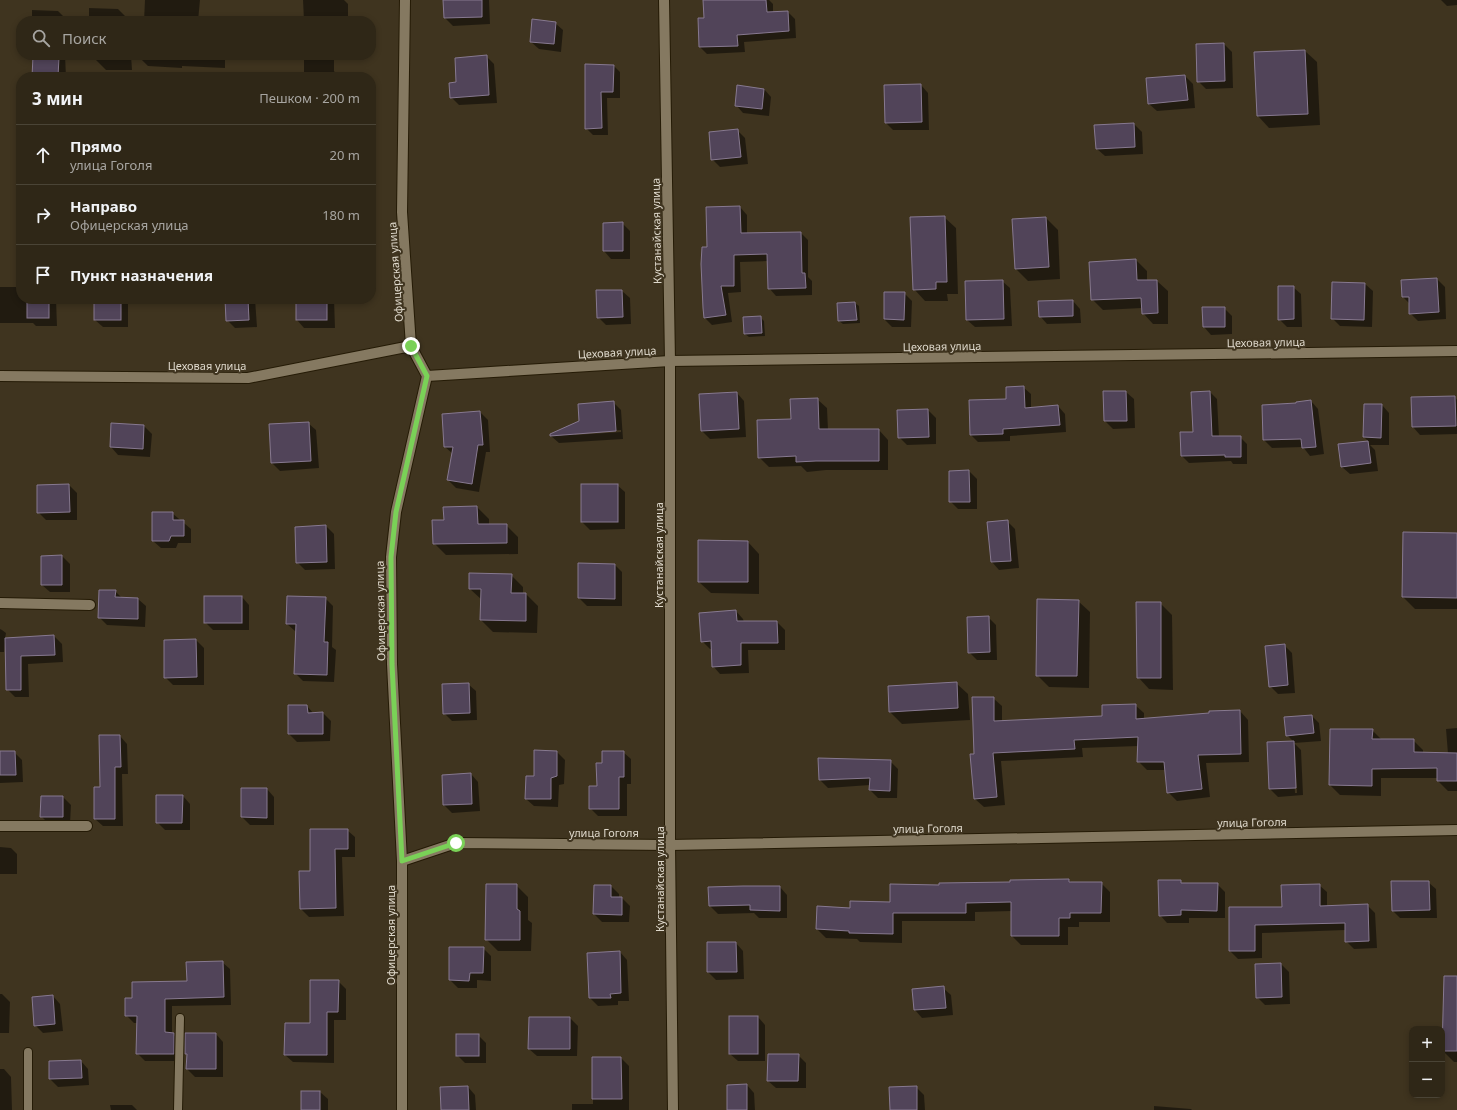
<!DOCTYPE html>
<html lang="ru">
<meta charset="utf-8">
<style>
body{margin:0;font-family:"Noto Sans",sans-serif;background:#3b3324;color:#f1f3f6}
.controls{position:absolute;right:12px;bottom:12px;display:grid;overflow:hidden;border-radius:8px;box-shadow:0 2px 6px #0003}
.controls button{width:36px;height:36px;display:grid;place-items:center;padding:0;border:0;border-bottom:1px solid #4a4436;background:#2f2717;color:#f1f3f6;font:20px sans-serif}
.stop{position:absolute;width:12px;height:12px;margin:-9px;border:3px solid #7ad157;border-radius:50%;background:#fff}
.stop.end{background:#7ad157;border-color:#fff;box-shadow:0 1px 4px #0008}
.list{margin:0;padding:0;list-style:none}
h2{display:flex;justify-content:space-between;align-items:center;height:52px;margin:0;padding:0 16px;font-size:17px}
h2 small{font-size:13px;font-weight:400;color:#a7a5a1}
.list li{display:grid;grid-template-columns:26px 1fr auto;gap:12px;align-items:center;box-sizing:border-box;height:60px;padding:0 16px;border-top:1px solid #4a4436}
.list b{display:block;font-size:15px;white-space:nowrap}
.list p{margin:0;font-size:13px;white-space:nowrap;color:#a7a5a1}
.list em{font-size:13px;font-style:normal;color:#a7a5a1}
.icon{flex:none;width:22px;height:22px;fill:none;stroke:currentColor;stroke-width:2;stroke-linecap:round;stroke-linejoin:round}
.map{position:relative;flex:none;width:1457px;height:1110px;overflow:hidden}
.search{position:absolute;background:#2f2717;box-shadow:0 2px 6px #0003;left:16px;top:16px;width:360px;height:44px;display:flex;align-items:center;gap:10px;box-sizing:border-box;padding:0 14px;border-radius:16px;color:#a7a5a1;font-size:15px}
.panel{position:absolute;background:#2f2717;box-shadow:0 2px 6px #0003;left:16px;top:72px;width:360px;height:232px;border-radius:16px}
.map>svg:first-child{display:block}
.shadow{fill:#0007;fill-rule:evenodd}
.building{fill:#514459;stroke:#877990}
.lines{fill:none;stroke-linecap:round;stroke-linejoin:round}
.lane-casing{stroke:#251b06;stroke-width:10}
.street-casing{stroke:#251b06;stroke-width:12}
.lane{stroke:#857961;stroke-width:8}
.street{stroke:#857961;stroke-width:10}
.route{stroke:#7ad157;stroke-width:5}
.labels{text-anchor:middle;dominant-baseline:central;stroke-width:4;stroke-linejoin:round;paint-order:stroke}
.street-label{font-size:11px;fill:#dfd9cc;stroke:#3f341f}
</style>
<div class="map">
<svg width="1457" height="1110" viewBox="0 0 1457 1110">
<rect width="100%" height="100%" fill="#3f341f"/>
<g class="shadow">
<polygon points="145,0 200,0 198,21 144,21"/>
<polygon points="303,0 344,0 348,4 348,20 304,21"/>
<polygon points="444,0 489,0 490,24 453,26 445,18"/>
<polygon points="704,0 769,0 773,4 773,13 788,12 795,19 796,38 744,42 745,52 707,54 700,47 705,19"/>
<polygon points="1441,0 1457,0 1457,5 1447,6"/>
<polygon points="89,8 118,9 130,21 89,21"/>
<polygon points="32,10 58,11 66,19 66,21 32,21"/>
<polygon points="555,23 563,30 561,52 539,49 531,42"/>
<polygon points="1224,44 1232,52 1233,88 1206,89 1198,81"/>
<polygon points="1305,51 1317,62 1320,125 1269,128 1258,116"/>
<polygon points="34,55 65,55 66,77 33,77"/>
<polygon points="94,55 131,55 132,70 106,70 94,58"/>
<polygon points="141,55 225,55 225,68 182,66 182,68 148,66 141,59"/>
<polygon points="304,55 334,55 334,71 338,77 304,77"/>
<polygon points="486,56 494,64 497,103 459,105 451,97 457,83"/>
<polygon points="586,65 614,66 620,72 620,98 607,98 608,135 593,135 586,128"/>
<polygon points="1185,76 1193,84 1195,108 1157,111 1149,104"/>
<polygon points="921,85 928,93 929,130 893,130 886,123"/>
<polygon points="764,89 771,97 769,116 743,113 736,105"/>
<polygon points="1134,124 1142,132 1143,154 1105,156 1097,149"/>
<polygon points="737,130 745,138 748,164 720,167 712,159"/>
<polygon points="740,207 747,215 747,234 801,233 808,240 808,277 812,281 812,295 776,296 769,288 768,261 740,262 741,292 728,293 732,322 712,325 705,318 708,248"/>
<polygon points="944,217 956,228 958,294 947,294 948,301 925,301 914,289"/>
<polygon points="1046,218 1058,230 1060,279 1028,281 1016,269 1013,220"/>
<polygon points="622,223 630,231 630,259 611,259 604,251"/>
<polygon points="1136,260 1147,271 1147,281 1157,281 1168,291 1168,324 1153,324 1143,313 1142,308 1103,310 1092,299"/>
<polygon points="1437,279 1445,287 1446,319 1418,321 1410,313 1410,304 1403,297"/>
<polygon points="1002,281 1010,288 1012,326 975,327 967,320"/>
<polygon points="1365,284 1373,291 1372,327 1340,326 1332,318"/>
<polygon points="0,287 21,287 21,299 56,299 57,326 36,326 33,323 0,323"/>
<polygon points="1293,287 1301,294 1302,327 1287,327 1279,319"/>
<polygon points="622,291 630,298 631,324 606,325 598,317"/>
<polygon points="904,293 912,301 911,327 892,327 884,319"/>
<polygon points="95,299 126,299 128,301 128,327 103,327 95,320"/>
<polygon points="226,299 255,299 257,327 235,328 227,320"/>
<polygon points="297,299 334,299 335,328 304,328 297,320"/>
<polygon points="1073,301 1080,309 1081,323 1047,324 1040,316"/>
<polygon points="855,303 859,306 860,323 843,324 839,321"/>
<polygon points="1224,308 1232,316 1232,334 1211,335 1204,327"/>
<polygon points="760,317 764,321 765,336 749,337 745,334"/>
<polygon points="1023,387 1031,394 1031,408 1058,406 1065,414 1066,432 1010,436 1010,441 978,442 971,435 1007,400"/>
<polygon points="1126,392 1134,399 1135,428 1113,429 1105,421"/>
<polygon points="1210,392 1217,399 1219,437 1240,437 1247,444 1247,464 1233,464 1231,461 1189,463 1182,456 1181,433 1194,433"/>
<polygon points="737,393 744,401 746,437 710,439 702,431 700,395"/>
<polygon points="1455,397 1457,400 1457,434 1420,435 1413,427"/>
<polygon points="817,399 827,408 828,430 879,430 888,440 888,470 826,470 807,472 801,466 769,467 759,457 792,420"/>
<polygon points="1311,401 1318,409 1324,454 1310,456 1303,447 1272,448 1264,440 1298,404"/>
<path d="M613,402L621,410L623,439L559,443L551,436L580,422ZM621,430V432L574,435L576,433Z"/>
<polygon points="1382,405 1389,413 1389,445 1370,445 1375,450 1378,471 1350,474 1342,467 1339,445 1369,442 1364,437"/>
<polygon points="928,410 936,418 936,444 907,445 899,437"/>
<polygon points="480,412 488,420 490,452 486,452 479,492 456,488 448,480 453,454 445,447"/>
<polygon points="308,423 316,430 319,468 280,471 272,463"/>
<polygon points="112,424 144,426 152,434 150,457 118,455 111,447"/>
<polygon points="969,471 977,479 977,509 958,509 950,501"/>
<polygon points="69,485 77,493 77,520 46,520 38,512"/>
<polygon points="617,485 625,492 625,529 590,530 582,522"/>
<polygon points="477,507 489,519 489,525 506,525 518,537 518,554 446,555 434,543 445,521"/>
<polygon points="172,513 191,529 191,543 178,543 176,548 161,548 153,541"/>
<polygon points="1007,521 1015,529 1019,568 999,570 992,562 988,523"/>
<polygon points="326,526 334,534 335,569 305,570 297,562"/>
<polygon points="1457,534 1457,609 1415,609 1403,597"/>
<polygon points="748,542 759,554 759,594 711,593 699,582"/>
<polygon points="62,556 70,564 70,592 50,592 42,585"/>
<polygon points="615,565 622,572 622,606 587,606 579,598"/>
<polygon points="511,575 523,587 523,594 526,594 538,606 537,633 493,632 481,620 482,600 470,589"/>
<polygon points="115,591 122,598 138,599 146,606 145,627 107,625 99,617"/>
<polygon points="242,597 249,605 249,630 213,630 205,622"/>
<polygon points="325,598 333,606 332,647 336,650 334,682 303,681 295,673 297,632 295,631 287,624"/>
<polygon points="1078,601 1090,612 1089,688 1049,687 1037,675"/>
<polygon points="1160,603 1172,615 1173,690 1149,689 1138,677"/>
<polygon points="736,611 743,619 744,622 777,622 785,630 785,650 748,650 749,673 720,674 713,666 712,649 710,649 702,641"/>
<polygon points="988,617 996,625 997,660 977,660 969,652"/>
<polygon points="0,629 2,630 6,633 5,639 54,636 62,644 63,662 28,664 29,697 15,697 7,689 6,643 5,643 4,652 0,652"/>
<polygon points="196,640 204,648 204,685 173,685 165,677 165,641"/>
<polygon points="1284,645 1292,653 1295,693 1278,694 1270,686"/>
<polygon points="956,683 968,694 970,720 902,724 890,712"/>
<polygon points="468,684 476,691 477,720 452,721 444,713"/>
<polygon points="993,698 1002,706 1002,722 1103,717 1135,705 1144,713 1144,719 1240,711 1248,720 1249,762 1206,763 1210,797 1177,801 1168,792 1166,770 1147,770 1138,761 1139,746 1082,748 1083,757 1001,761 1005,805 984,807 975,799 975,755"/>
<polygon points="307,706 314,714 323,713 331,721 330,741 297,742 289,734"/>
<path d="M1312,716L1319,723L1321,741L1294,743L1301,750L1303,795L1278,797L1270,789L1294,742L1287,735ZM1293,749H1295L1297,793H1295Z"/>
<polygon points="1457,728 1457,791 1448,791 1438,781 1438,778 1381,778 1381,796 1340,795 1330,785 1372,730 1382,740 1413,740 1423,750 1423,754 1448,754 1446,729"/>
<polygon points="120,736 127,744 128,774 122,774 123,826 103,826 95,819 101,788"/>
<polygon points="0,752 14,752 22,760 23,782 0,783"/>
<polygon points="557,752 565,760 564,784 559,785 558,807 534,806 526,799 535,777"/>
<polygon points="623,752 631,759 631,784 627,784 627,816 598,816 590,808 598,787 603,764"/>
<polygon points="890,761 898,769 897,798 878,798 870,790 870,785 828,788 820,780"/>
<polygon points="471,774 478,782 480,811 452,813 444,805"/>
<polygon points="267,789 274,797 274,825 250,825 242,817"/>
<polygon points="183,796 190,804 190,830 165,830 157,822"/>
<polygon points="63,797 71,805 70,824 49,824 41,816"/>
<polygon points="347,830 355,837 355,857 342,857 344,916 309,917 301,909 311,872"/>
<polygon points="0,847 11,848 17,854 17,874 0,874"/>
<polygon points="1069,880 1072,883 1101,883 1110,892 1110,922 1079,922 1079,927 1068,927 1068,945 1021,945 1012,936 1012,911 975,912 975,921 902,921 902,943 860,942 857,939 826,938 817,929 851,909 890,903 940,886"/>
<polygon points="1180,881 1183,884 1217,884 1225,892 1225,918 1189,918 1189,923 1167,923 1160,915"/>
<polygon points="1428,882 1436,889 1437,918 1400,918 1392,910"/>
<polygon points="516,885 528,897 528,920 532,923 531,951 498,951 486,939"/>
<polygon points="1319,885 1327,892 1327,907 1367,905 1375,913 1377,948 1354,949 1346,941 1346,930 1262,933 1262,958 1238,959 1230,951 1230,908 1283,908"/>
<polygon points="611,886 619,894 619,898 622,898 630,906 629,922 602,922 594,914"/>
<polygon points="780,887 787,895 787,918 759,918 754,913 718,914 710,906"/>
<polygon points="736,943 743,951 744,979 716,980 708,972"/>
<polygon points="483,948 491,956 491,981 477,980 477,988 458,988 450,980"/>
<polygon points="620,952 627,960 629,1001 618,1001 618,1005 598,1006 590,998 588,953"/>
<polygon points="222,962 230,969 231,1005 172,1006 172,1034 182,1041 181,1061 145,1061 137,1053 138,1023 134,1023 126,1015 188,982"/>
<polygon points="1281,964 1289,972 1290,1004 1265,1005 1257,997"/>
<polygon points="338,981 346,989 346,1020 334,1020 334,1063 293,1062 285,1055 311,1024"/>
<polygon points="943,988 951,995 953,1015 922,1018 915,1010"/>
<polygon points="0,994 2,994 10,1002 9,1033 0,1033"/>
<polygon points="53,996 60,1004 63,1031 43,1033 35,1025"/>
<polygon points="1457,1006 1457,1062 1454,1062 1442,1050"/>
<polygon points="758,1017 765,1025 765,1061 738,1061 730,1054"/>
<polygon points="570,1018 578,1026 577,1056 537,1056 529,1049"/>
<polygon points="216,1034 223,1042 223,1077 195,1077 187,1069 188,1056 186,1054"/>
<polygon points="478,1035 486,1043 486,1063 465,1063 457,1055"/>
<polygon points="798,1055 806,1063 806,1088 776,1088 768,1081"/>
<polygon points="593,1058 621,1058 629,1066 629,1110 572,1110 572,1104 593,1104"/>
<polygon points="81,1061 88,1069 89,1085 58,1087 50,1079"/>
<polygon points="0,1069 4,1069 11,1077 12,1110 0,1110"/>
<polygon points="747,1085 754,1093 755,1110 728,1110"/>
<polygon points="468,1087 475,1095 476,1110 442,1110"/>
<polygon points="916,1087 924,1095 925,1110 891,1110"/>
<polygon points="302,1092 320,1092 328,1099 328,1110 302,1110"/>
<polygon points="110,1105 132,1105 137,1110 111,1110"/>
<polygon points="1154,1106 1191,1109 1192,1110 1154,1110"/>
</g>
<g class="building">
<polygon points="443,0 482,0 482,17 444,18"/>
<polygon points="703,0 766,0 767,12 788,11 789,31 737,35 738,46 699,47 698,18 704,18"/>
<polygon points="532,19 556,22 554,44 530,42"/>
<polygon points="1224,43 1225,81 1197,82 1196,44"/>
<polygon points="1305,50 1308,114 1257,116 1254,52"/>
<polygon points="487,55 489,95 450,98 449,83 456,82 455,58"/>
<polygon points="33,56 59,57 58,77 32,77"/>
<polygon points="585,64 614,65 613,92 601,92 602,128 585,129"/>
<polygon points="1185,75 1188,100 1148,104 1146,78"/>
<polygon points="921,84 922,122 885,123 884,85"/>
<polygon points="737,85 764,89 762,109 735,106"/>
<polygon points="1134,123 1135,147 1096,149 1094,125"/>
<polygon points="738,129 741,157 711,160 709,132"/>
<polygon points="740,206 741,233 801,232 802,273 805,273 806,288 768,289 767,254 734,255 734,286 721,286 726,315 704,318 703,308 701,264 702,247 707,247 706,207"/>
<polygon points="945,216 947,282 936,282 936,289 913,290 910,217"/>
<polygon points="1046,217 1049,267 1015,269 1012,219"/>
<polygon points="623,222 623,251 603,251 603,223"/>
<polygon points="1136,259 1137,280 1157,280 1158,313 1142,314 1141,298 1091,300 1089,262"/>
<polygon points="1437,278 1439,312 1409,314 1409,297 1402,297 1401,280"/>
<polygon points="1003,280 1004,319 966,320 965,281"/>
<polygon points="1332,282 1365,283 1364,320 1331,319"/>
<polygon points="1278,286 1294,286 1294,319 1278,320"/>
<polygon points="596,290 622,290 623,317 597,318"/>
<polygon points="884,292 905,292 904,320 884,319"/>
<rect x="27" y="299" width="22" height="19"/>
<polygon points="225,299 248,299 249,320 226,321"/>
<rect x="296" y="299" width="31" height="21"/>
<rect x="94" y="300" width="27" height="20"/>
<polygon points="1073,300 1073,316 1039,317 1038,301"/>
<polygon points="855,302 857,320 838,321 837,303"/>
<polygon points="1202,307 1225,307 1225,327 1203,327"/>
<polygon points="761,316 762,333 744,334 743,317"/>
<polygon points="1024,386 1025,408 1058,405 1060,425 1003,429 1003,434 970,435 969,400 1006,399 1006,387"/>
<polygon points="1103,391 1126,391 1127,421 1104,421"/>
<polygon points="1210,391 1212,436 1241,436 1241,457 1225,457 1225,455 1181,456 1180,432 1193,432 1191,392"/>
<polygon points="737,392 739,429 701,431 699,394"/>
<polygon points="1455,396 1456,426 1412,427 1411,397"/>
<polygon points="818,398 819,429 879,429 879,461 816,461 796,462 796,456 758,458 757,420 791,419 790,399"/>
<polygon points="1311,400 1316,447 1302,448 1301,439 1263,440 1262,405 1296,403 1296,402"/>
<polygon points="614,401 616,431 550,436 550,434 579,421 578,404"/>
<polygon points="1364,404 1382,404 1381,438 1363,437"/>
<polygon points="928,409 929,437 898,438 897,410"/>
<polygon points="480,411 483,445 478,445 472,484 447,480 453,447 444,447 442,414"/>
<polygon points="309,422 311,461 271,463 269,424"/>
<polygon points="111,423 144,425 143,449 110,447"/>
<polygon points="1368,441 1371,463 1341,467 1338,444"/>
<polygon points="969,470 970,502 949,502 949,471"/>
<polygon points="69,484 70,512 37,513 37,485"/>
<rect x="581" y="484" width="37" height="38"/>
<polygon points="477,506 478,524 507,524 507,543 433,544 432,520 444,520 443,507"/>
<polygon points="152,512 173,512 173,520 184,520 184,536 171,536 169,541 152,541"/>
<polygon points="1008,520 1011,561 991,562 987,522"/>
<polygon points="326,525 327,562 296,563 295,527"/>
<polygon points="1403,532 1457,533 1457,598 1402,597"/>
<polygon points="698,540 748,541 748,582 698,582"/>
<polygon points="62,555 62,585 41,585 41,556"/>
<polygon points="578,563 615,564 615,599 578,598"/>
<polygon points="469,573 512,574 511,593 526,593 526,621 480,620 481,589 469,589"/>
<polygon points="99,590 116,590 115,597 138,598 138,619 98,618"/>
<rect x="204" y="596" width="38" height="27"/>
<polygon points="287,596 326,597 324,642 328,642 327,675 294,674 296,624 286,624"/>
<polygon points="1037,599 1079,600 1077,676 1036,676"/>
<polygon points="1136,602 1161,602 1161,678 1137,678"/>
<polygon points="736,610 737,621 777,621 778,643 741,643 741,665 712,667 711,641 701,642 699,613"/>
<polygon points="989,616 990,652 968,653 967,617"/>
<polygon points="54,635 55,655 21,656 21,690 6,690 5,638"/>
<polygon points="196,639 197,677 164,678 164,640"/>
<polygon points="1285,644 1288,685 1269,687 1265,646"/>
<polygon points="957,682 958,708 889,712 888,686"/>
<polygon points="469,683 470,713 443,714 442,684"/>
<polygon points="972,697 994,697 994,721 1102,716 1102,705 1136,704 1136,719 1209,713 1209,711 1240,710 1241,754 1198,755 1202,789 1167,793 1164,762 1137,762 1138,737 1074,740 1075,749 993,753 997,797 974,799 970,754 974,754"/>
<polygon points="288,705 307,705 308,713 323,712 323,734 288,734"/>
<polygon points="1312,715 1314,733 1286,736 1284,717"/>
<polygon points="1330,729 1373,729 1372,739 1414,739 1414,752 1457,753 1457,781 1437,781 1437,768 1372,769 1372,786 1329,785"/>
<polygon points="99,735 120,735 121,767 115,767 115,819 94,819 94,787 100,787"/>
<polygon points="1294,741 1296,788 1269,789 1267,742"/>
<polygon points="534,750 557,751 557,776 551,778 551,799 525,799 526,776 534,776"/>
<polygon points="0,751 15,751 16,775 0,775"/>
<polygon points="602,751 624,751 624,777 619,777 619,809 589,809 589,786 597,786 596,763 602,763"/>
<polygon points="818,758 891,760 890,791 869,790 870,778 819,780"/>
<polygon points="471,773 472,804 443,805 442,775"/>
<polygon points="241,788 267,788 267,818 241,817"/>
<polygon points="156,795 183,795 182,823 156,823"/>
<polygon points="41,796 63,796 63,817 40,817"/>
<polygon points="310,829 348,829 348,849 335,849 336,908 300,909 299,871 310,871"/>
<polygon points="1069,879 1069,882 1102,882 1101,913 1070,913 1070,918 1059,918 1059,936 1011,936 1011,902 966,903 966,913 893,913 893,934 849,933 849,931 816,929 817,906 850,908 850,901 890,902 890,884 939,885 939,883 1010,882 1010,880"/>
<polygon points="1158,880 1181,880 1181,883 1218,883 1217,911 1181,910 1181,915 1159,916"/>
<polygon points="1391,881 1429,881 1430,910 1392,911"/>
<polygon points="486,884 517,884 517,909 520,911 520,940 485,940"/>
<polygon points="1320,884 1320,906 1368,904 1369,941 1345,942 1345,923 1255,925 1255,951 1229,951 1229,907 1282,907 1281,885"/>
<polygon points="594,885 611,885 611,897 622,897 622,915 593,914"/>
<polygon points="743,886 780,886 780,911 750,910 750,905 709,906 708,887"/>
<polygon points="707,942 736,942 737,972 707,972"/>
<polygon points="449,947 484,947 483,973 470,973 469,981 449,980"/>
<polygon points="620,951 621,993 610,994 611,998 589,998 587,953"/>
<polygon points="223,961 224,997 165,999 165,1032 174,1033 174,1054 136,1054 137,1016 125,1016 125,998 132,998 132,982 187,981 186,962"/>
<polygon points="1281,963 1282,997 1256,998 1255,964"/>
<polygon points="1444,976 1457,976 1457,1051 1442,1051"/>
<polygon points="310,980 339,980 338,1012 327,1012 327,1055 284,1055 285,1023 310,1023"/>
<polygon points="944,986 946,1008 914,1010 912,989"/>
<polygon points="53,995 55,1024 34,1026 32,997"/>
<rect x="729" y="1016" width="29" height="38"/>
<polygon points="529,1017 570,1017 570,1049 528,1049"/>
<polygon points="185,1033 216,1033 216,1069 186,1069 187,1054 185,1054"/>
<rect x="456" y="1034" width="23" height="22"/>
<polygon points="768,1054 799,1054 798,1081 767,1081"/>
<polygon points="592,1057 621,1057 622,1099 592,1099"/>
<polygon points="81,1060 82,1078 49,1079 49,1061"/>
<polygon points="747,1084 747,1110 727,1110 727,1085"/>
<polygon points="468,1086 469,1110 441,1110 440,1087"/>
<polygon points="917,1086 917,1110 890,1110 889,1087"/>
<rect x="301" y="1091" width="19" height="19"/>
</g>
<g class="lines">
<defs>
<g id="lane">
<polyline points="28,1110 28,1052"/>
<polyline points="178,1110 180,1018"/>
</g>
<g id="street">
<polyline points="664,0 670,361 670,845 673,1110"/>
<polyline points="0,376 248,378 411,346"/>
<polyline points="427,376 670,361 1457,351"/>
<polyline points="0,603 90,605"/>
<polyline points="0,826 87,826"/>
<polyline points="402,861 456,843 670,845 1457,830"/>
<polyline points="402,1110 402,861 392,664 391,557 396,512 427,376 411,346 402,212 405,0"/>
</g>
</defs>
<use href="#lane" class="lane-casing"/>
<use href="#street" class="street-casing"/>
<use href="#lane" class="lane"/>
<use href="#street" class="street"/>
</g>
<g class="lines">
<polyline class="route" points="411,346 427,376 396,512 391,557 392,664 402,861 456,843"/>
</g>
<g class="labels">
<g class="street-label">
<text transform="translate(656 231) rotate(-91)">Кустанайская улица</text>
<text transform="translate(395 272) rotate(-94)">Офицерская улица</text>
<text transform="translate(1266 342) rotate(-1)">Цеховая улица</text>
<text transform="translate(942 346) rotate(-1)">Цеховая улица</text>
<text transform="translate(617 352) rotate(-3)">Цеховая улица</text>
<text x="207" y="365">Цеховая улица</text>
<text transform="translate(658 555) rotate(-90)">Кустанайская улица</text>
<text transform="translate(380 611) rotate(-91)">Офицерская улица</text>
<text transform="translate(1252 822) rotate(-1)">улица Гоголя</text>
<text transform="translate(928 828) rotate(-1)">улица Гоголя</text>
<text x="604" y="832">улица Гоголя</text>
<text transform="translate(659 879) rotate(-90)">Кустанайская улица</text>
<text transform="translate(390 935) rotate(-90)">Офицерская улица</text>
</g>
</g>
</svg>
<div class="controls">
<button>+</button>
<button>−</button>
</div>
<div class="stop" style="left:456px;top:843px"></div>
<div class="stop end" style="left:411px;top:346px"></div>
<div class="search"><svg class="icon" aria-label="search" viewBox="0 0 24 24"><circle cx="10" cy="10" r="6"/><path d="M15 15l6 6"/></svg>Поиск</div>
<section class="panel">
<h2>3 мин<small>Пешком · 200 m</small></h2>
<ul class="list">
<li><svg class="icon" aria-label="ahead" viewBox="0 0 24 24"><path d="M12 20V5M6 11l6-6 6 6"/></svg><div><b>Прямо</b><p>улица Гоголя</p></div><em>20 m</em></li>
<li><svg class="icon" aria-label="right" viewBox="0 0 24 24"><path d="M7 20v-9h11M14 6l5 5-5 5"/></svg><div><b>Направо</b><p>Офицерская улица</p></div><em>180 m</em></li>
<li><svg class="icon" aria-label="arrive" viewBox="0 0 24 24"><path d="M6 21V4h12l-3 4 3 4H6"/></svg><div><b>Пункт назначения</b></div></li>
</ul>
</section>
</div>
